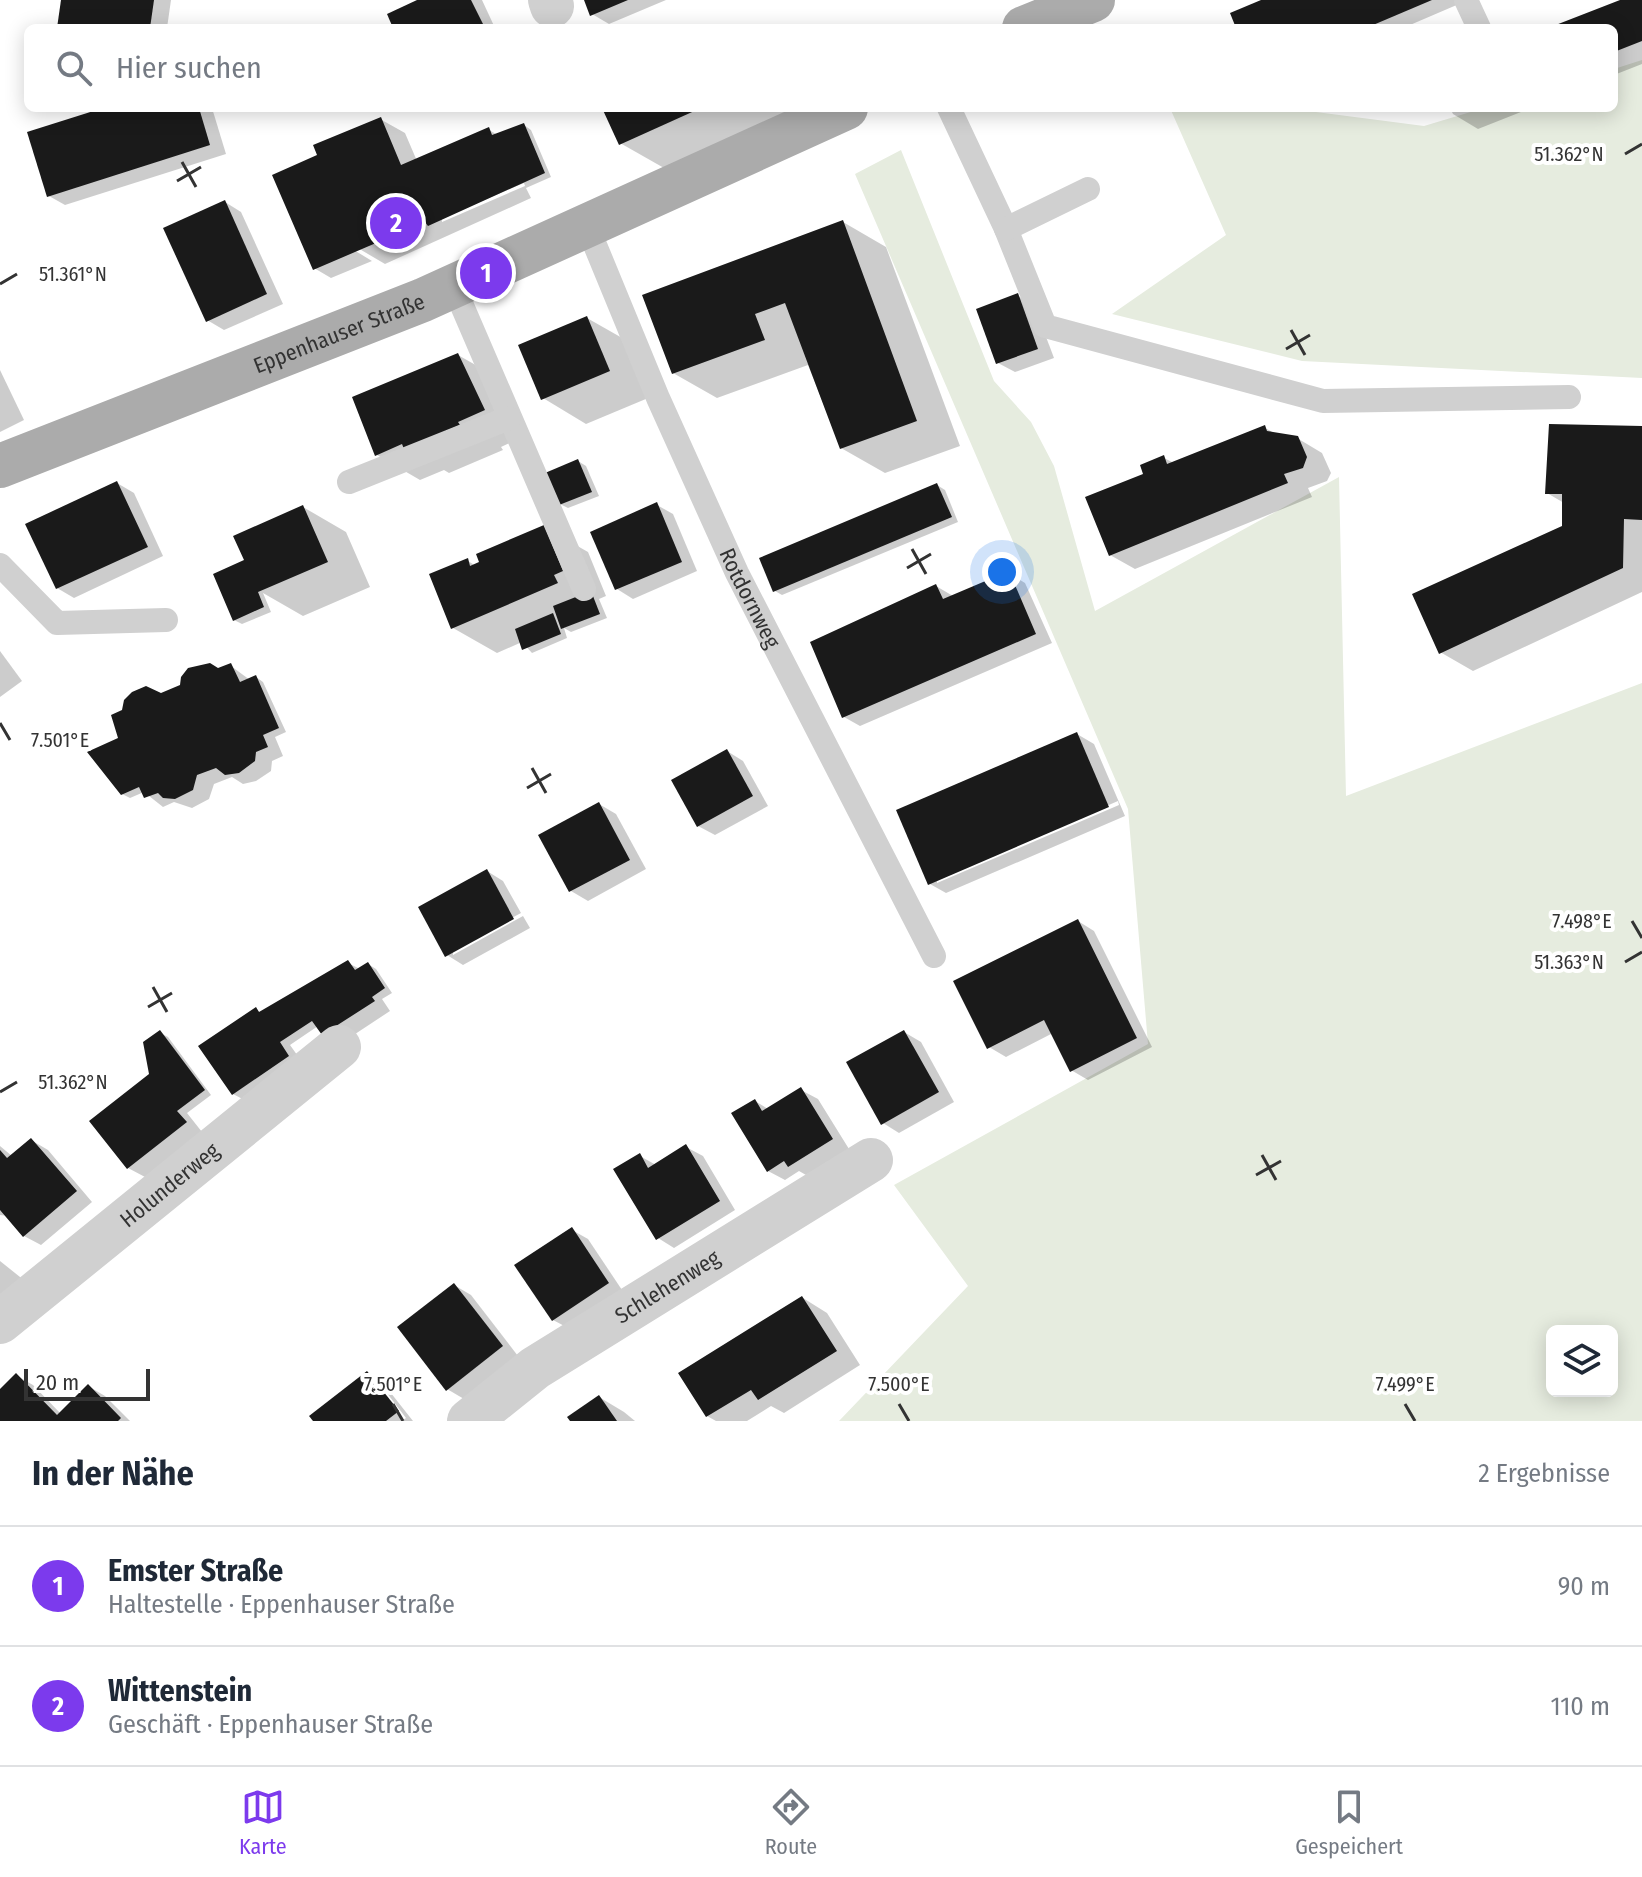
<!DOCTYPE html>
<html lang="de">
<meta charset="utf-8">
<style>
body{margin:0;font-family:"Fira Sans Condensed",sans-serif;background:#f2f2f3;color:#1f2937}
.controls{position:absolute;right:24px;bottom:24px;display:grid;overflow:hidden;border-radius:12px;box-shadow:0 4px 20px #0003}
.controls button{width:72px;height:72px;display:grid;place-items:center;padding:0;border:0;border-bottom:2px solid #e0e1e3;background:#fff;color:#1f2937;font:40px sans-serif}
.scale{position:absolute;left:24px;bottom:20px;width:126px;box-sizing:border-box;padding-left:8px;border:4px solid #333;border-top:0;font-size:22px;line-height:28px;white-space:nowrap;color:#333;-webkit-text-stroke:6px #fff;paint-order:stroke}
.you{position:absolute;left:1002px;top:572px;width:28px;height:28px;margin:-20px;border:6px solid #fff;border-radius:50%;background:#1a73e8;box-shadow:0 0 0 12px #1a73e833}
.badge{display:grid;place-items:center;width:52px;height:52px;border-radius:50%;background:#7c3aed;color:#fff;font-size:26px;font-weight:700}
.pin{position:absolute;translate:-50% -50%;border:4px solid #fff;box-shadow:0 2px 8px #0006}
.list{margin:0;padding:0;list-style:none}
h2{display:flex;justify-content:space-between;align-items:center;height:104px;margin:0;padding:0 32px;font-size:34px}
h2 small{font-size:26px;font-weight:400;color:#747a83}
.list li{display:grid;grid-template-columns:52px 1fr auto;gap:24px;align-items:center;box-sizing:border-box;height:120px;padding:0 32px;border-top:2px solid #e0e1e3}
.list b{display:block;font-size:30px;white-space:nowrap}
.list p{margin:0;font-size:26px;white-space:nowrap;color:#747a83}
.list em{font-size:26px;font-style:normal;color:#747a83}
.icon{flex:none;width:44px;height:44px;fill:none;stroke:currentColor;stroke-width:2;stroke-linecap:round;stroke-linejoin:round}
.map{position:relative;flex:none;width:1642px;height:1421px;overflow:hidden}
.search{position:absolute;background:#fff;box-shadow:0 4px 20px #0003;left:24px;right:24px;top:24px;height:88px;display:flex;align-items:center;gap:20px;box-sizing:border-box;padding:0 28px;border-radius:12px;color:#747a83;font-size:30px}
.sheet{height:344px;background:#fff}
nav{display:flex;justify-content:space-around;align-items:center;box-sizing:border-box;height:112px;border-top:2px solid #e0e1e3;background:#fff;font-size:22px;color:#747a83}
nav a{display:grid;justify-items:center;gap:4px}
nav .on{color:#7c3aed}
.map>svg:first-child{display:block}
.green{fill:#e6ecdf;fill-rule:evenodd}
.shadow{fill:#0003;fill-rule:evenodd}
.building{fill:#1a1a1a}
.lines{fill:none;stroke-linecap:round;stroke-linejoin:round}
.lane{stroke:#d0d0d0;stroke-width:24}
.street{stroke:#d0d0d0;stroke-width:44}
.primary{stroke:#ababab;stroke-width:44}
.ticks{fill:none;stroke:#333;stroke-width:3}
.labels{text-anchor:middle;dominant-baseline:central;stroke-width:8;stroke-linejoin:round;paint-order:stroke}
.street-label{font-size:22px;fill:#333;stroke:#fff}
.ticks-label{font-size:20px;text-anchor:middle;fill:#333;stroke:#fff;stroke-width:8;stroke-linejoin:round;paint-order:stroke}
</style>
<div class="map">
<svg width="1642" height="1421" viewBox="0 0 1642 1421">
<rect width="100%" height="100%" fill="#fff"/>
<g class="green">
<polygon points="1642,60 1642,378 1302,361 1112,314 1226,235 1170,108 1285,108 1424,126 1484,108 1614,108 1614,69"/>
<path d="M901,150L994,381L1031,422L1054,466L1095,611L1339,477L1346,796L1642,683V1421H839L968,1286L894,1185L1148,1044L1128,809L855,174ZM1552,1331H1612V1391H1552Z"/>
</g>
<g class="shadow">
<polygon points="63,0 171,0 167,28 59,28"/>
<polygon points="421,0 482,0 495,28 396,28"/>
<polygon points="586,0 666,0 609,24 592,14"/>
<polygon points="1266,0 1458,0 1459,4 1403,28 1238,28"/>
<polygon points="1623,0 1642,0 1642,64 1614,75 1614,28 1551,28"/>
<polygon points="110,108 212,108 226,154 65,205 49,196"/>
<polygon points="604,108 795,108 664,168 620,143"/>
<polygon points="1450,108 1531,108 1478,129 1453,114"/>
<path d="M380,119L405,133L417,161L489,130L498,135L524,125L531,130L551,177L526,188L531,198L385,264L351,244L349,247L372,261L331,278L314,268L320,156ZM524,183L525,186L442,222V218Z"/>
<polygon points="225,202 241,212 283,304 224,330 207,320"/>
<polygon points="843,222 886,247 960,446 885,473 841,448 808,365 717,398 673,373"/>
<polygon points="1018,296 1034,305 1054,358 1015,372 998,363"/>
<polygon points="587,318 631,343 653,396 586,424 543,398"/>
<polygon points="458,355 502,380 527,435 501,447 503,450 449,473 444,470 420,480 377,455"/>
<polygon points="0,370 24,420 0,432"/>
<polygon points="1265,428 1278,435 1297,438 1322,453 1331,473 1327,481 1308,488 1312,497 1135,569 1110,555 1146,475 1164,458 1174,463"/>
<polygon points="1642,428 1642,592 1473,671 1440,652 1564,527 1564,503 1547,493"/>
<polygon points="578,461 586,466 599,496 568,508 560,504"/>
<polygon points="117,483 134,493 163,556 74,598 57,588"/>
<polygon points="937,485 945,490 958,522 782,595 775,591"/>
<polygon points="657,505 673,514 697,571 633,599 617,589"/>
<polygon points="303,507 346,532 370,587 303,616 263,593 271,612 242,624 234,620"/>
<polygon points="544,527 588,552 606,596 599,599 607,618 571,632 564,628 567,638 532,653 522,642 497,653 453,628 468,561 476,566"/>
<polygon points="1009,573 1025,583 1052,643 860,726 844,717 936,586 953,596"/>
<polygon points="0,651 22,681 0,697"/>
<polygon points="231,666 250,680 256,677 263,682 286,732 275,737 283,756 272,761 271,771 256,781 243,784 232,777 214,784 209,799 192,808 174,802 163,807 144,792 130,798 122,794 118,740 161,695"/>
<path d="M1077,734L1094,744L1125,816L946,893L930,884ZM1118,801L1119,805L937,883V879Z"/>
<polygon points="727,751 743,761 768,806 715,835 698,826"/>
<polygon points="599,804 616,814 646,869 588,901 571,891"/>
<polygon points="487,871 503,881 521,913 453,950 453,955 523,916 530,928 463,965 447,955"/>
<polygon points="1078,921 1094,931 1152,1047 1088,1080 1071,1070 1053,1033 1006,1057 989,1047"/>
<polygon points="348,963 360,969 368,964 376,969 392,993 382,999 390,1011 340,1044 318,1026 290,1045 305,1066 250,1103 233,1094 256,1010 262,1013"/>
<polygon points="904,1032 921,1042 954,1102 899,1133 883,1123"/>
<polygon points="160,1033 168,1037 211,1095 187,1113 202,1132 145,1177 128,1168"/>
<polygon points="801,1090 818,1099 849,1149 806,1175 799,1171 785,1180 768,1171 755,1101 768,1109"/>
<polygon points="31,1140 48,1150 92,1202 41,1245 24,1236 8,1216 0,1215 0,1146 12,1156"/>
<polygon points="686,1147 703,1156 735,1210 674,1248 658,1238 640,1156 656,1165"/>
<polygon points="572,1230 588,1239 624,1293 570,1329 553,1320"/>
<polygon points="0,1261 30,1285 0,1316"/>
<polygon points="454,1285 471,1295 518,1356 464,1399 447,1389"/>
<polygon points="803,1298 827,1313 860,1365 784,1413 771,1406 747,1421 716,1421 707,1416"/>
<path d="M367,1373L383,1383L413,1421H316ZM374,1384H380L406,1418L403,1420Z"/>
<polygon points="17,1376 33,1385 61,1414 88,1386 105,1396 130,1421 0,1421 0,1392"/>
<polygon points="599,1397 624,1412 635,1421 572,1421"/>
</g>
<g class="building">
<polygon points="61,0 154,0 150,28 57,28"/>
<polygon points="417,0 471,0 485,28 393,28 387,14"/>
<polygon points="584,0 628,0 590,16"/>
<polygon points="1261,0 1432,0 1366,28 1236,28 1230,13"/>
<polygon points="1620,0 1642,0 1642,41 1614,52 1614,28 1548,28"/>
<polygon points="103,108 199,108 210,145 47,197 27,132"/>
<polygon points="602,108 701,108 619,145"/>
<polygon points="381,117 401,165 489,127 492,135 524,123 545,173 428,226 425,222 313,270 272,175 317,155 313,145"/>
<polygon points="225,200 267,294 206,322 163,228"/>
<polygon points="843,220 917,421 840,449 785,303 755,314 765,340 672,374 642,295"/>
<polygon points="1018,293 1038,349 996,364 976,309"/>
<polygon points="587,316 610,371 541,400 518,345"/>
<polygon points="458,353 485,410 458,422 460,425 404,449 402,444 375,456 352,397"/>
<polygon points="1549,424 1642,426 1642,520 1624,519 1623,568 1439,654 1412,594 1562,526 1562,494 1545,494"/>
<polygon points="1265,425 1267,431 1298,436 1307,457 1303,468 1284,474 1288,483 1109,556 1085,497 1143,474 1140,465 1164,455 1167,464"/>
<polygon points="578,459 592,492 559,505 545,473"/>
<polygon points="117,481 148,547 56,589 25,524"/>
<polygon points="937,483 952,517 773,592 759,558"/>
<polygon points="657,502 682,562 615,590 590,532"/>
<polygon points="303,505 328,562 258,592 264,607 233,621 213,574 244,560 233,536"/>
<polygon points="544,525 563,571 554,575 558,583 451,629 429,574 468,558 470,566 479,562 476,554"/>
<polygon points="1009,571 1036,634 842,718 810,642 936,584 943,599"/>
<polygon points="591,591 600,614 561,629 553,606"/>
<polygon points="553,613 561,634 522,650 515,629"/>
<polygon points="210,663 218,668 231,663 240,682 256,675 279,728 263,735 268,747 256,752 255,761 239,773 225,775 216,768 197,775 193,790 175,799 163,798 158,793 144,798 139,787 121,795 87,752 118,738 111,715 122,710 124,700 132,692 146,686 161,693 180,685 181,677 188,668"/>
<polygon points="1077,732 1109,807 928,885 896,810"/>
<polygon points="727,749 753,796 697,827 671,780"/>
<polygon points="599,802 630,860 569,892 538,835"/>
<polygon points="487,869 514,919 445,957 418,907"/>
<polygon points="1078,919 1137,1038 1070,1072 1044,1020 987,1049 953,981"/>
<polygon points="348,960 355,970 368,962 385,988 372,997 375,1001 322,1035 312,1021 280,1042 289,1056 232,1095 198,1046 256,1007 259,1012"/>
<polygon points="160,1030 205,1090 177,1111 187,1122 127,1169 89,1121 149,1074 143,1042"/>
<polygon points="904,1030 939,1092 881,1125 846,1062"/>
<polygon points="801,1087 833,1139 788,1167 784,1161 767,1172 731,1113 755,1099 762,1111"/>
<polygon points="31,1138 77,1191 23,1237 0,1210 0,1150 7,1158"/>
<polygon points="686,1144 720,1201 656,1240 613,1169 640,1153 648,1168"/>
<polygon points="572,1227 609,1283 552,1321 514,1265"/>
<polygon points="454,1283 503,1346 446,1391 397,1327"/>
<polygon points="802,1296 837,1351 758,1400 751,1390 706,1417 678,1373"/>
<polygon points="367,1371 399,1411 386,1421 313,1421 309,1416"/>
<polygon points="16,1373 57,1415 88,1384 121,1418 118,1421 0,1421 0,1389"/>
<polygon points="599,1395 617,1421 570,1421 567,1417"/>
</g>
<g class="lines">
<g class="lane">
<polyline points="1466,0 1479,28"/>
<polyline points="949,108 1006,229 1045,326 1323,401 1569,397"/>
<path id="s1" d="M588,228L658,398L737,573L934,956"/>
<polyline points="1006,229 1088,189"/>
<polyline points="454,287 584,589"/>
<polyline points="349,482 509,418"/>
<polyline points="0,565 57,623 166,620"/>
</g>
<g class="street">
<polyline points="550,0 552,6"/>
<path id="s2" d="M0,1322L339,1047"/>
<path id="s3" d="M469,1421L535,1368L871,1160"/>
</g>
<g class="primary">
<polyline points="1024,28 1093,0"/>
<path id="s4" d="M0,466L423,300L846,108"/>
</g>
</g>
<path class="ticks" d="M1625,154L1642,144M182,162L196,187M177,181L201,167M0,284L17,274M1291,330L1305,355M1286,349L1310,335M912,549L926,574M907,568L931,554M0,723L10,740M532,768L546,793M527,788L551,774M1632,921L1642,938M1625,962L1642,952M153,987L167,1012M148,1007L172,993M0,1092L17,1082M1262,1155L1276,1180M1256,1175L1281,1161M393,1404L403,1421M899,1404L909,1421M1405,1404L1415,1421"/>
<g class="labels">
<g class="street-label">
<text stroke="none"><textPath href="#s4" startOffset="364">Eppenhauser Straße</textPath></text>
<text stroke="none"><textPath href="#s1" startOffset="404">Rotdornweg</textPath></text>
<text stroke="none"><textPath href="#s2" startOffset="218">Holunderweg</textPath></text>
<text stroke="none"><textPath href="#s3" startOffset="240">Schlehenweg</textPath></text>
</g>
</g>
<g class="ticks-label">
<text x="1569" y="161">51.362°N</text>
<text x="73" y="281">51.361°N</text>
<text x="60" y="747">7.501°E</text>
<text x="1582" y="928">7.498°E</text>
<text x="1569" y="969">51.363°N</text>
<text x="73" y="1089">51.362°N</text>
<text x="393" y="1391">7.501°E</text>
<text x="899" y="1391">7.500°E</text>
<text x="1405" y="1391">7.499°E</text>
</g>
</svg>
<div class="controls">
<button><svg class="icon" aria-label="layers" viewBox="0 0 24 24"><path d="M12 4l9 5-9 5-9-5zM3 14l9 5 9-5"/></svg></button>
</div>
<div class="scale">20 m</div>
<div class="you"></div>
<div class="pin badge" style="left:486px;top:273px">1</div>
<div class="pin badge" style="left:396px;top:223px">2</div>
<div class="search"><svg class="icon" aria-label="search" viewBox="0 0 24 24"><circle cx="10" cy="10" r="6"/><path d="M15 15l6 6"/></svg>Hier suchen</div>
</div>
<section class="sheet">
<h2>In der Nähe<small>2 Ergebnisse</small></h2>
<ul class="list">
<li><span class="badge">1</span><div><b>Emster Straße</b><p>Haltestelle · Eppenhauser Straße</p></div><em>90 m</em></li>
<li><span class="badge">2</span><div><b>Wittenstein</b><p>Geschäft · Eppenhauser Straße</p></div><em>110 m</em></li>
</ul>
</section>
<nav>
<a class="on"><svg class="icon" aria-label="map" viewBox="0 0 24 24"><path d="M3 6l6-2 6 2 6-2v14l-6 2-6-2-6 2zM9 4v14M15 6v14"/></svg>Karte</a>
<a><svg class="icon" aria-label="directions" viewBox="0 0 24 24"><path d="M12 3l9 9-9 9-9-9zM9 14v-3h6M13 9l2 2-2 2"/></svg>Route</a>
<a><svg class="icon" aria-label="saved" viewBox="0 0 24 24"><path d="M7 4h10v16l-5-4-5 4z"/></svg>Gespeichert</a>
</nav>
